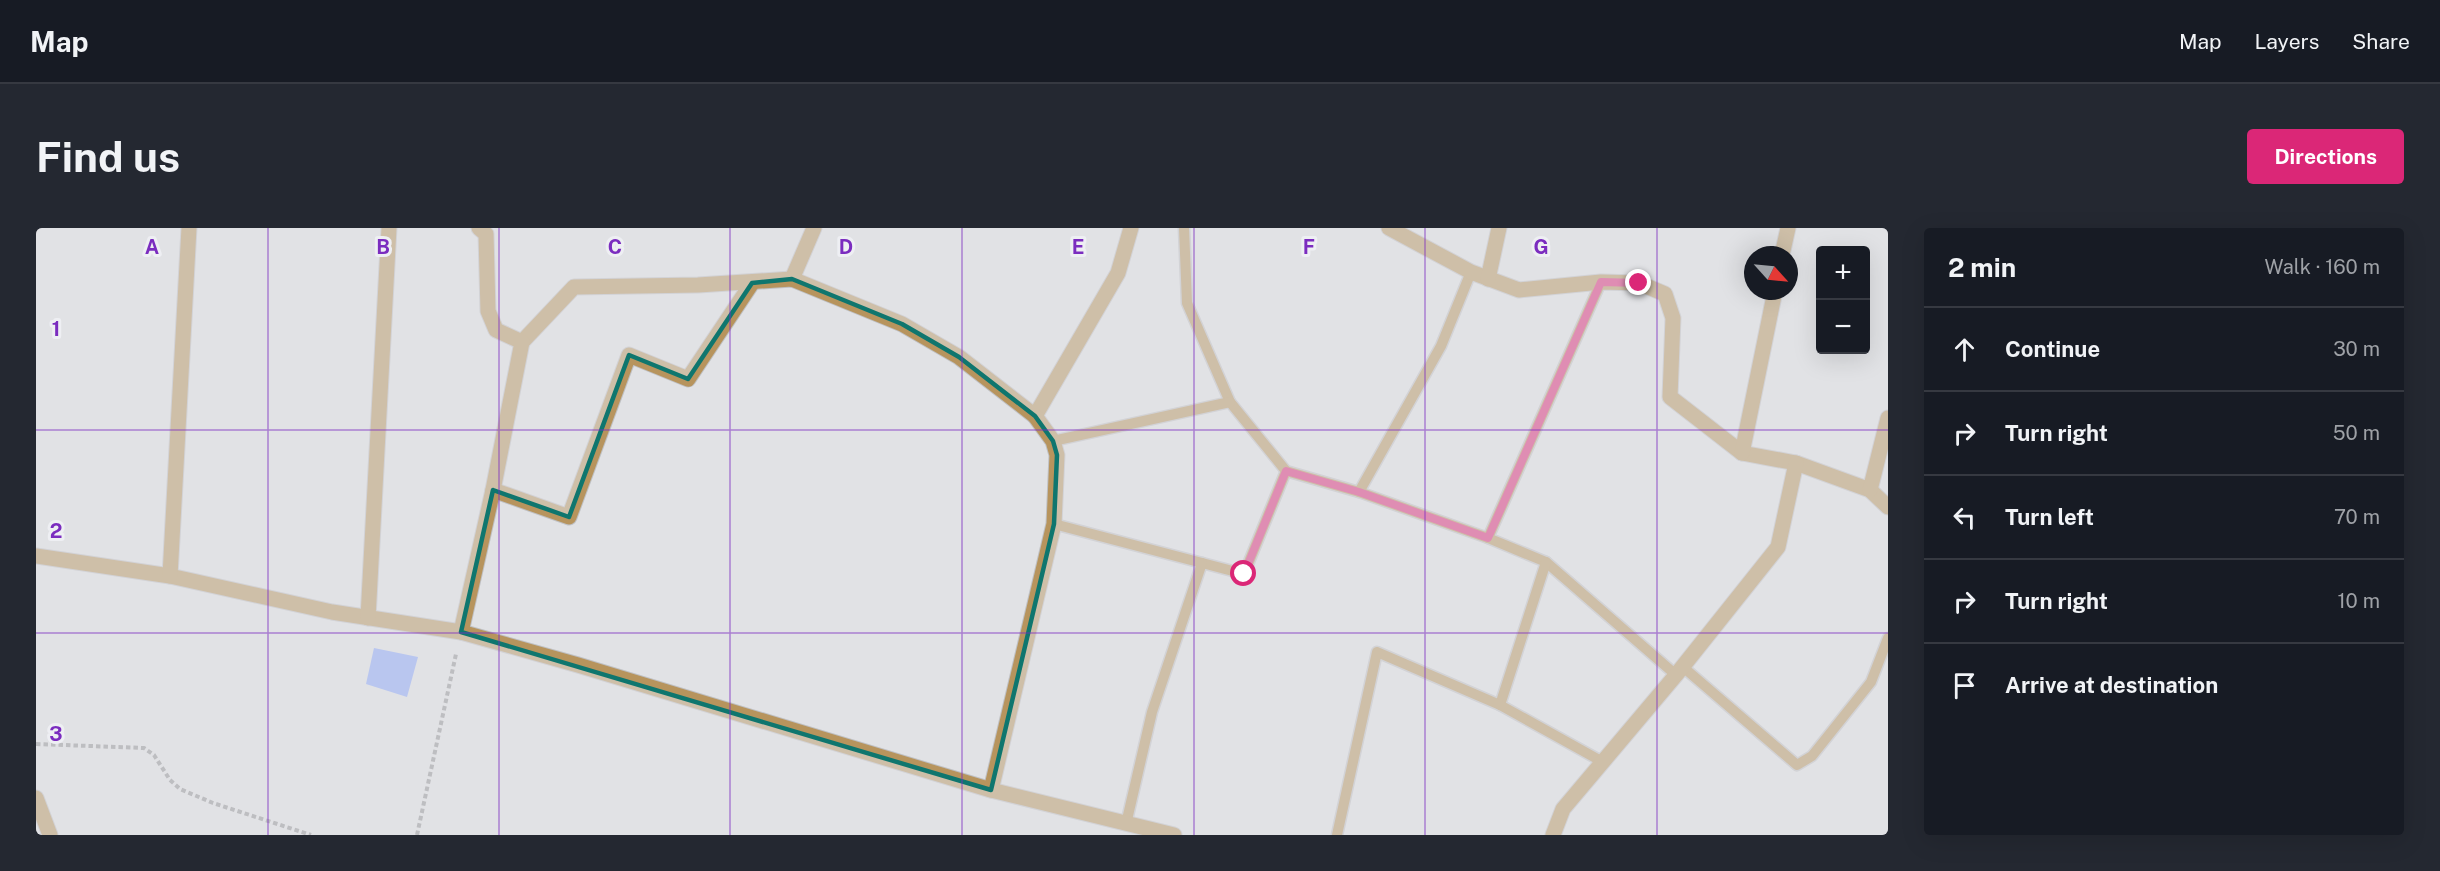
<!DOCTYPE html>
<meta charset="utf-8">
<style>
body{margin:0;font-family:"Public Sans",sans-serif;background:#242831;color:#f1f3f6}
.controls{position:absolute;right:18px;top:18px;display:grid;overflow:hidden;border-radius:6px;box-shadow:0 6px 24px #0002}
.controls button{width:54px;height:54px;display:grid;place-items:center;padding:0;border:0;border-bottom:2px solid #363941;background:#171b24;color:#f1f3f6;font:30px sans-serif}
.compass{position:absolute;left:1708px;top:18px;width:54px;height:54px;border-radius:50%;background:#171b24;box-shadow:0 6px 24px #0002;rotate:117deg}
.stop{position:absolute;width:18px;height:18px;margin:-14px;border:4px solid #db2777;border-radius:50%;background:#fff}
.stop.end{background:#db2777;border-color:#fff;box-shadow:0 2px 6px #0008}
.list{margin:0;padding:0;list-style:none}
h2{display:flex;justify-content:space-between;align-items:center;height:78px;margin:0;padding:0 24px;font-size:26px}
h2 small{font-size:20px;font-weight:400;color:#9ea1a6}
.list li{display:grid;grid-template-columns:39px 1fr auto;gap:18px;align-items:center;box-sizing:border-box;height:84px;padding:0 24px;border-top:2px solid #363941}
.list b{display:block;font-size:22px;white-space:nowrap}
.list em{font-size:20px;font-style:normal;color:#9ea1a6}
.icon{flex:none;width:33px;height:33px;fill:none;stroke:currentColor;stroke-width:2;stroke-linecap:round;stroke-linejoin:round}
.map{position:relative;flex:none;width:1852px;height:607px;overflow:hidden;border-radius:6px}
header{display:flex;align-items:center;gap:36px;box-sizing:border-box;height:84px;padding:0 30px;background:#171b24;border-bottom:2px solid #363941}
header strong{font-size:28px}
nav{display:flex;gap:33px;margin-inline-start:auto;font-size:21px}
.intro{display:flex;align-items:center;justify-content:space-between;box-sizing:border-box;height:144px;padding:0 36px}
h1{margin:0;font-size:42px}
.button{padding:15px 27px;border-radius:6px;background:#db2777;color:#fff;font-size:21px;font-weight:700}
main{display:flex;gap:36px;padding:0 36px}
aside{flex:1;background:#171b24;border-radius:6px;box-shadow:0 6px 24px #0002}
.map>svg:first-child{display:block}
.building{fill:#87a5fa}
.lines{fill:none;stroke-linecap:round;stroke-linejoin:round}
.service-casing{stroke:#bfc0c3;stroke-width:13}
.minor-casing{stroke:#bfc0c3;stroke-width:17}
.path{stroke:#919294;stroke-width:4;stroke-dasharray:4.5 3;stroke-linecap:butt}
.service{stroke:#b7945d;stroke-width:10}
.minor{stroke:#b7945d;stroke-width:15}
.route{stroke:#db2777;stroke-width:8}
.marked{fill:none;stroke:#0f766e;stroke-width:4.5;stroke-linejoin:round}
.grid{fill:none;stroke:#7b2cbf;stroke-width:1.5;stroke-opacity:0.55}
.grid-label{font-size:20px;text-anchor:middle;font-weight:bold;fill:#7b2cbf;stroke:#eeeff3;stroke-width:6;stroke-linejoin:round;paint-order:stroke}
</style>
<header>
<strong>Map</strong>
<nav><a>Map</a><a>Layers</a><a>Share</a></nav>
</header>
<div class="intro"><h1>Find us</h1><a class="button">Directions</a></div>
<main>
<div class="map">
<svg width="1852" height="607" viewBox="0 0 1852 607">
<rect width="100%" height="100%" fill="#e1e2e5"/>
<polygon class="building" points="338,420 382,429 371,469 330,456"/>
<g class="lines">
<defs>
<g id="service">
<polyline points="1148,0 1151,75 1194,174 1250,243 1323,264 1405,118 1435,44"/>
<polyline points="1565,54 1452,310 1510,334 1640,447"/>
<polyline points="1017,213 1194,174"/>
<polyline points="1323,264 1452,310"/>
<polyline points="1018,296 1208,346 1250,243"/>
<polyline points="1647,439 1761,537 1776,528 1835,454 1852,410"/>
<polyline points="1464,477 1510,334"/>
<polyline points="1090,596 1116,484 1166,335"/>
<polyline points="1301,607 1341,424 1464,477 1567,534"/>
</g>
<g id="minor">
<polyline points="1353,0 1435,44 1483,62 1565,54 1603,55 1629,66 1637,90 1634,169 1706,225 1760,235 1834,262 1852,279"/>
<polyline points="1746,27 1752,0"/>
<polyline points="756,51 778,0"/>
<polyline points="1452,51 1463,0"/>
<polyline points="486,114 538,59 662,57 756,51 866,96 923,129 999,188 1082,45 1095,0"/>
<polyline points="1706,225 1739,63"/>
<polyline points="457,262 533,289 593,127 652,151 716,55"/>
<polyline points="1834,262 1852,190"/>
<polyline points="0,328 134,348 296,384 425,404 542,437 955,562 1138,607"/>
<polyline points="134,348 153,0"/>
<polyline points="332,390 353,0"/>
<polyline points="425,404 457,262 486,114 460,102 452,83 450,6 443,0"/>
<polyline points="955,562 1018,296 1021,227 1017,213 999,188"/>
<polyline points="0,570 14,607"/>
<polyline points="1517,607 1527,581 1640,447 1742,319 1760,235"/>
</g>
</defs>
<use href="#service" class="service-casing"/>
<use href="#minor" class="minor-casing"/>
<g class="path">
<polyline points="0,516 108,520 118,527 134,552 144,561 177,575 275,607"/>
<polyline points="381,607 420,426"/>
</g>
<use href="#service" class="service"/>
<use href="#minor" class="minor"/>
</g>
<g class="lines">
<polyline class="route" points="1208,346 1250,243 1323,264 1452,310 1565,54 1603,55"/>
</g>
<path d="M0 0H1852V607H0ZM756,51L866,96L923,129L999,188L1017,213L1021,227L1018,296L955,562L425,404L457,262L533,289L593,127L652,151L716,55Z" fill="#e1e2e5" fill-opacity=".55" fill-rule="evenodd"/>
<path class="marked" d="M756,51L866,96L923,129L999,188L1017,213L1021,227L1018,296L955,562L425,404L457,262L533,289L593,127L652,151L716,55Z"/>
<path class="grid" d="M232,0V607M463,0V607M694,0V607M926,0V607M1158,0V607M1389,0V607M1621,0V607M0,202H1852M0,405H1852"/>
<g class="grid-label">
<text x="116" y="26">A</text>
<text x="347" y="26">B</text>
<text x="579" y="26">C</text>
<text x="810" y="26">D</text>
<text x="1042" y="26">E</text>
<text x="1273" y="26">F</text>
<text x="1505" y="26">G</text>
<text x="20" y="108">1</text>
<text x="20" y="310">2</text>
<text x="20" y="513">3</text>
</g>
</svg>
<div class="controls">
<button>+</button>
<button>−</button>
</div>
<svg class="compass" viewBox="-18 -18 36 36"><path d="M0-13l5 13h-10z" fill="#e53935"/><path d="M0 13l5-13h-10z" fill="#9ea1a6"/></svg>
<div class="stop" style="left:1208px;top:346px"></div>
<div class="stop end" style="left:1603px;top:55px"></div>
</div>
<aside>
<h2>2 min<small>Walk · 160 m</small></h2>
<ul class="list">
<li><svg class="icon" aria-label="ahead" viewBox="0 0 24 24"><path d="M12 20V5M6 11l6-6 6 6"/></svg><div><b>Continue</b></div><em>30 m</em></li>
<li><svg class="icon" aria-label="right" viewBox="0 0 24 24"><path d="M7 20v-9h11M14 6l5 5-5 5"/></svg><div><b>Turn right</b></div><em>50 m</em></li>
<li><svg class="icon" aria-label="left" viewBox="0 0 24 24"><path d="M17 20v-9H6M10 6l-5 5 5 5"/></svg><div><b>Turn left</b></div><em>70 m</em></li>
<li><svg class="icon" aria-label="right" viewBox="0 0 24 24"><path d="M7 20v-9h11M14 6l5 5-5 5"/></svg><div><b>Turn right</b></div><em>10 m</em></li>
<li><svg class="icon" aria-label="arrive" viewBox="0 0 24 24"><path d="M6 21V4h12l-3 4 3 4H6"/></svg><div><b>Arrive at destination</b></div></li>
</ul>
</aside>
</main>
